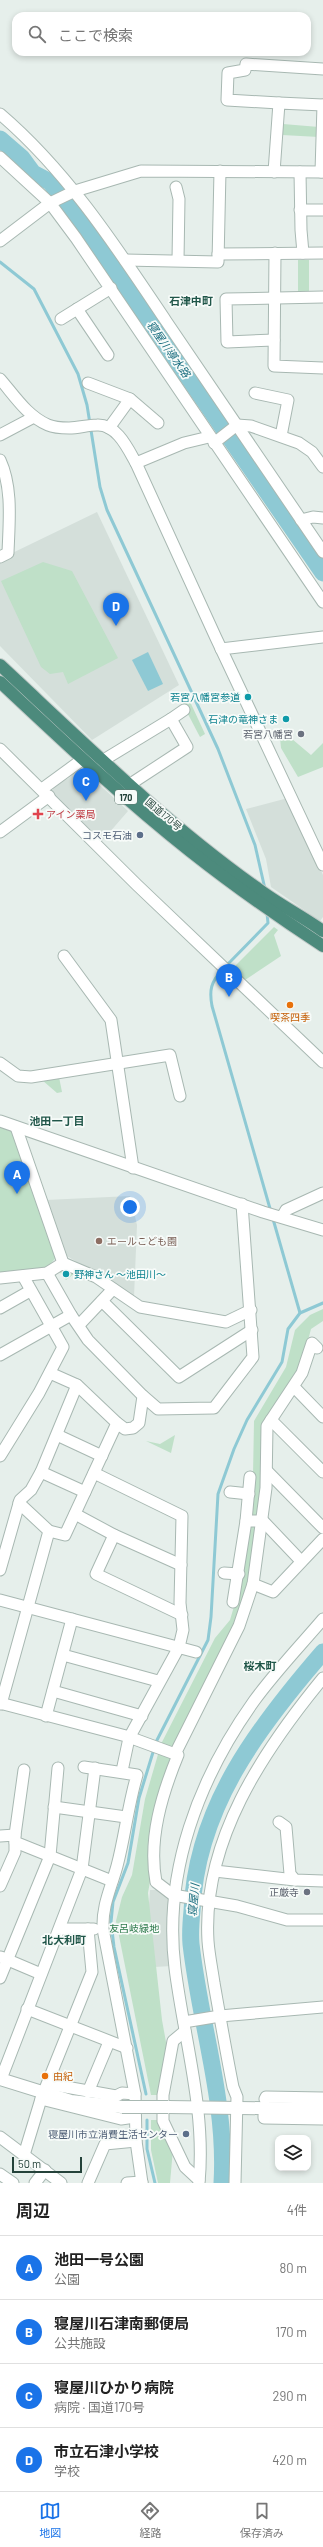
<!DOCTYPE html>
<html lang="ja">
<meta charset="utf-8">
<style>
body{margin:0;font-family:Barlow,"Noto Sans JP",sans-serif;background:#f6f6f6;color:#222}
.controls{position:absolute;right:12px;bottom:12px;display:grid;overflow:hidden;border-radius:8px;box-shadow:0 2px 6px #0003}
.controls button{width:36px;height:36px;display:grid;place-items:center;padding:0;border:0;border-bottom:1px solid #e0e0e0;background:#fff;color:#222;font:20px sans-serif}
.scale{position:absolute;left:12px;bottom:10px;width:70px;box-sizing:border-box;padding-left:4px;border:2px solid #24423a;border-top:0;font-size:11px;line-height:14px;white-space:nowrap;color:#24423a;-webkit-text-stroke:3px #f7fbf9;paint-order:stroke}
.you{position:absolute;left:130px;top:1207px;width:14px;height:14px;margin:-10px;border:3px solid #fff;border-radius:50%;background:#1a73e8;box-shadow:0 0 0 6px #1a73e833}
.badge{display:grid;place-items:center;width:26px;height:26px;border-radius:50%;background:#1a73e8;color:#fff;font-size:13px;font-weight:700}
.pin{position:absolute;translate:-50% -33px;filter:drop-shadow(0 1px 2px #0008)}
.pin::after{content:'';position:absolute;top:21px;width:14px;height:12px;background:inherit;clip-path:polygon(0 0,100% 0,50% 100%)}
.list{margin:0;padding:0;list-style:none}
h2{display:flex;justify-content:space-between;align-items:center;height:52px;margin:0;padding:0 16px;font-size:17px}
h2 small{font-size:13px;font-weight:400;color:#767676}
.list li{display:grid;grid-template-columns:26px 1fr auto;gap:12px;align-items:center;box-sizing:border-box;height:64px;padding:0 16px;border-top:1px solid #e0e0e0}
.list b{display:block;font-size:15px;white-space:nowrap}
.list p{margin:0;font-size:13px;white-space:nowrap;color:#767676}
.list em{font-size:13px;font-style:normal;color:#767676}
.icon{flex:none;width:22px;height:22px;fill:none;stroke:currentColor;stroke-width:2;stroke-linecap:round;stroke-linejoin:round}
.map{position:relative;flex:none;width:323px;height:2183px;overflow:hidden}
.search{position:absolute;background:#fff;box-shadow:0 2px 6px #0003;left:12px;right:12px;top:12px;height:44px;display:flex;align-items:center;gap:10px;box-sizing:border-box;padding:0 14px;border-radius:12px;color:#767676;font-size:15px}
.sheet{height:308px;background:#fff}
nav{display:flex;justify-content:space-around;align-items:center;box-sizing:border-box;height:56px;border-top:1px solid #e0e0e0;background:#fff;font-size:11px;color:#767676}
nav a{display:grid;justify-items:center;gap:2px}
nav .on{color:#1a73e8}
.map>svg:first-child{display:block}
.built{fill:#d4dfda}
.green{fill:#bfe0c8}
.water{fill:#8ec9d4}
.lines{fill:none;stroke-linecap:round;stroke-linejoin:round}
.stream{stroke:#8ec9d4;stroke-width:3}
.river{stroke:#8ec9d4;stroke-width:17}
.minor-casing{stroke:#a8b8b2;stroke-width:13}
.tertiary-casing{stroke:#a8b8b2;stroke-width:14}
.trunk-casing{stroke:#c2cac8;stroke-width:14}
.minor{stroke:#fff;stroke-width:11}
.tertiary{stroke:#fff;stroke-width:12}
.trunk{stroke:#4c8a7c;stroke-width:12}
.tertiary-bridge-casing{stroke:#a8b8b2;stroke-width:14;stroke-linecap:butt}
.tertiary-bridge{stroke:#fff;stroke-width:12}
.culture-dot{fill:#0f9aa8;stroke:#f7fbf9;stroke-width:1.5}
.worship-dot{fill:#6b7280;stroke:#f7fbf9;stroke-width:1.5}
.health-dot{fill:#e0444e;stroke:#f7fbf9;stroke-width:1.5}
.service-dot{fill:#5c6f8a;stroke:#f7fbf9;stroke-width:1.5}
.food-dot{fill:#e8710a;stroke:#f7fbf9;stroke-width:1.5}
.education-dot{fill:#8d6e63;stroke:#f7fbf9;stroke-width:1.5}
.labels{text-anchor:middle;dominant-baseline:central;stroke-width:3.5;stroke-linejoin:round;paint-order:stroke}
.shield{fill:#f7fbf9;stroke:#637a73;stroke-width:1}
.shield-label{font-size:9px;font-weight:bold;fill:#24423a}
.culture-label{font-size:10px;fill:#0d838f;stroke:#f7fbf9;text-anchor:end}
.worship-label{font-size:10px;fill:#5b616d;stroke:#f7fbf9;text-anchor:end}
.health-label{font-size:10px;fill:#be3a42;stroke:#f7fbf9;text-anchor:start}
.street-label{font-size:10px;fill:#24423a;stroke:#f7fbf9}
.service-label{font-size:10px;fill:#4e5e75;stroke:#f7fbf9;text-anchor:end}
.food-label{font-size:10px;fill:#c56008;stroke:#f7fbf9}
.education-label{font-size:10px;fill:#785e54;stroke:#f7fbf9;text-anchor:start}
.park-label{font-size:10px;fill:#2d7a4b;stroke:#f7fbf9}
.neighbourhood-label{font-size:11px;font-weight:bold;fill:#1f5548;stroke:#f7fbf9}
.water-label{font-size:11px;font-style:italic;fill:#1c6f80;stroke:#f7fbf9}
</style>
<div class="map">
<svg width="323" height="2183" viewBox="0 0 323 2183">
<rect width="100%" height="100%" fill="#e6efeb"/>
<g class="built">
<polygon points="97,512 179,685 92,740 0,646 0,559"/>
<polygon points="79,766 128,811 102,841 51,794 55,785 69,778"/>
<polygon points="288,798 323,875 323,917 320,921 271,887 266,859 246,809"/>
<polygon points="130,1196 137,1225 134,1297 67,1256 46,1200"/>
<polygon points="150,1890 159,1890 169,1897 171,1966 155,1967 148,1920"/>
</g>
<g class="green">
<polygon points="283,124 319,127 319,137 282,135"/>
<rect x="298" y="260" width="11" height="36"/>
<polygon points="43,562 72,571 118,658 68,684 63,672 50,674 41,667 1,581"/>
<polygon points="186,693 205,734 200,737 179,697"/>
<polygon points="279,728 311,755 323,743 323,767 298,777 281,748"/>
<polygon points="274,927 278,930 274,935 281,956 245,980 233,968"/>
<polygon points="59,1077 62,1092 57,1093 42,1080"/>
<path d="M0,1126L14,1130L56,1257C46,1275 18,1272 0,1275Z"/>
<polygon points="63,1269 75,1273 66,1280 59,1271"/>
<polygon points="323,1309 323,1321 311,1329 301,1367 270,1415 264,1487 249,1592 175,1751 160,1746 215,1638 230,1620 235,1603 253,1475 254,1421 286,1367 295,1330 310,1315"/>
<polygon points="175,1435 171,1453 146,1441 160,1444"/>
<polygon points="159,1751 172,1756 148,1893 162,2020 168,2053 159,2095 151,2095 116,1921 122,1897 132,1875 145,1799"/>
<polygon points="151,2120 161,2120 173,2149 170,2183 158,2183 151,2150"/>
</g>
<polygon class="water" points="148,652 163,684 148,691 132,660"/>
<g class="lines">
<g class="stream">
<polyline points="0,262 34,289 78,374 87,405 100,487 107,510 218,749 255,845 265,889"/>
<polyline points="226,966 268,923 267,913"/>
<path d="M222,970C211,982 209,990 212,1006L271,1212"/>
<polyline points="273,1219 300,1313"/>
<polyline points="155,1744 208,1640 211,1617 218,1494 234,1449 247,1420 282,1362 288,1329 300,1313 323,1303"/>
<polyline points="146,2094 114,1947 111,1922 113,1902 128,1863 139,1798 154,1749"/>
<polyline points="147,2120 147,2149 155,2183"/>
</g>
<g class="river">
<polyline points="0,139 22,158 33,173 50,182 77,216 323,573"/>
<path d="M222,2183C227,2102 200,2024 191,1944C190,1933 191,1921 192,1911C196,1808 258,1727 323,1652"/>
</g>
<defs>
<g id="minor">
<polyline points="279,103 227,100 228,73 245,70 246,64 323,69"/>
<path d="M0,114C68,172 117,248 166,321C218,398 270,475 323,552"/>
<polyline points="0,157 50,203 76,238 323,602"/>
<polyline points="274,172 279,103 323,105"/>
<polyline points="300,172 301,230 303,253"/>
<polyline points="321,172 323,105"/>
<polyline points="176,187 179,199 178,260"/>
<polyline points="300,210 323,210"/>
<polyline points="0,241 50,203 75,191 141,171 323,172"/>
<polyline points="275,253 274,366 323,368"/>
<polyline points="218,254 323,253"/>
<polyline points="125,260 218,262 220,171"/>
<polyline points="77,309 108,355"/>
<polyline points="61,319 111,288"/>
<polyline points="274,340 227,342 226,299 323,297"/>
<path d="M0,379C14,395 27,416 48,425C55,428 62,428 69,428C79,428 87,425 97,425C117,424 128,449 136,463L184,443L209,437"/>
<polyline points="88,383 130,399 158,423"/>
<polyline points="255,393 288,400 281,436"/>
<polyline points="109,428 130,399"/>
<polyline points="0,435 34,417"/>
<polyline points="214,443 237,425 251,426 299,443 312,452 323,467"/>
<path d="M0,460C13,488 9,523 8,553L0,557"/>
<polyline points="136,463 216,638 323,865"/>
<polyline points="301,520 313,517 323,518"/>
<polyline points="221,649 323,637"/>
<polyline points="171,719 184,710"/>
<polyline points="0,749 137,885 323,1062"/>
<polyline points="102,761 171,719 187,747 129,785"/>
<polyline points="42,789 83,759"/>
<polyline points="0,832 49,796"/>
<polyline points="64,956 111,1020 133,1168"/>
<polyline points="0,1063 18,1076 31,1077 170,1055 180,1096"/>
<polyline points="0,1121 263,1212 323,1230"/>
<polyline points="16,1127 63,1263"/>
<polyline points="282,1217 286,1210 323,1193"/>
<polyline points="47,1273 71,1315 88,1340 143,1396 139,1423 133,1428 125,1429 117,1423 65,1535 49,1531"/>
<polyline points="0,1278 47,1273 63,1263 96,1277 140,1307 226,1322 251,1310"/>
<polyline points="102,1301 179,1377 252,1330"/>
<polyline points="0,1308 30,1291"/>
<polyline points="79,1325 113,1289"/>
<polyline points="317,1348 312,1343 302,1373 267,1426 266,1488 253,1584 273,1592 323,1539"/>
<polyline points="0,1355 71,1315"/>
<polyline points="50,1373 77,1385 117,1423"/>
<polyline points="294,1387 323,1417"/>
<polyline points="143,1396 158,1409 214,1408 253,1357 242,1204"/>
<polyline points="271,1420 323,1472"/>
<polyline points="57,1435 102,1456"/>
<polyline points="0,1456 39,1393 63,1347 23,1276"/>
<polyline points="267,1471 323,1528"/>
<polyline points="41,1472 85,1492"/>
<polyline points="94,1473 182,1516 180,1603 183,1630 179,1647 129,1738 122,1771"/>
<polyline points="230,1492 249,1494"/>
<polyline points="75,1514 114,1535 181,1565"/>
<polyline points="246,1521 250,1477"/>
<polyline points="114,1535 96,1574 182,1615"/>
<polyline points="0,1570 20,1500 31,1490 41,1472 77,1385"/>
<polyline points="224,1573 239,1574"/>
<path d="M253,1584L239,1626L175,1754L178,1755C162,1794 148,1839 156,1882L173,1895L237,1906L287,1920H323"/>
<polyline points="0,1600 196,1652"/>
<polyline points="233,1602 246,1521 263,1521 301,1561"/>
<polyline points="63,1655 158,1681"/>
<polyline points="53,1691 142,1716"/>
<polyline points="0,1703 126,1736 175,1754"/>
<polyline points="1,1704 49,1531 19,1503"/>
<polyline points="46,1716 72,1619"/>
<path d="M84,1767L137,1775C128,1805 125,1836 117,1866C111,1888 102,1905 103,1929L135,2094L136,2141L142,2183"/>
<polyline points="54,1807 126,1817"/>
<polyline points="279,1822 286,1827 290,1874 295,1880 323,1881"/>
<polyline points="15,1835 24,1770"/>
<polyline points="0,1836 15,1835 15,1842 112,1881"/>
<polyline points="215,1871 295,1880"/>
<polyline points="0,1886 15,1852 15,1842"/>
<polyline points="60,1929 94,1929"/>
<polyline points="1,1957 41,1974"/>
<polyline points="0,1978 50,1856 58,1768"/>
<polyline points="27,2009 127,2048"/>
<polyline points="184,2022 220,2016 323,2007"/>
<polyline points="185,2031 173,2041 163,2095 163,2121 185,2167 199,2180"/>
<polyline points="1,2079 82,1869 95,1768"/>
<polyline points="49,2084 116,2096 122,2093 135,2094"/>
<polyline points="88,2092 109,2042"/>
<polyline points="41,2099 121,2119 135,2117"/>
<polyline points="265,2099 266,2097 323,2098"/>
<polyline points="264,2115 264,2118 323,2119"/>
<polyline points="0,2137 61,2183"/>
<polyline points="24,2155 41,2099 92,1972 88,1929"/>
<polyline points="0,2174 13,2183"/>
<polyline points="35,2183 45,2170"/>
<polyline points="88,2183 105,2144 136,2141"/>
<polyline points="127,2183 142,2182"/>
<path d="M199,2183C206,2109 184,2040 175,1968C163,1872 199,1778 254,1701C275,1672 300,1646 323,1619"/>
<path d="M235,2183L237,2097L233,2087C226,2052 220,2017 214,1983C212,1969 209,1955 208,1941C202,1841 263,1751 323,1678"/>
</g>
<g id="tertiary">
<polyline points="0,2079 71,2101 122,2107"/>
<polyline points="168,2107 323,2109"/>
</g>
<g id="trunk">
<path d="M0,665C83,742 164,822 257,888C278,904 302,916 323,931"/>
<path d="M0,682C62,740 123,798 190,851C233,885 277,916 323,946"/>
</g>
</defs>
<use href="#minor" class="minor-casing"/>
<use href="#tertiary" class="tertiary-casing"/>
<use href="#trunk" class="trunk-casing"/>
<use href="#minor" class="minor"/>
<use href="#tertiary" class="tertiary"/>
<use href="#trunk" class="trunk"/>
<defs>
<polyline id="tertiary-bridge" points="122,2107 168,2107"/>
</defs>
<use href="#tertiary-bridge" class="tertiary-bridge-casing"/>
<use href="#tertiary-bridge" class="tertiary-bridge"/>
</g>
<g class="culture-dot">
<circle cx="248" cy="697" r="4"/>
<circle cx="286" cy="719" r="4"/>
<circle cx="66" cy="1274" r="4"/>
</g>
<g class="worship-dot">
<circle cx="301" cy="734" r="4"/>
<circle cx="307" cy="1892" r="4"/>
</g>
<path class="health-dot" d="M36 808h4v4h4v4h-4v4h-4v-4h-4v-4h4z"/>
<g class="service-dot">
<circle cx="140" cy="835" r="4"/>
<circle cx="186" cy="2134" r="4"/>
</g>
<g class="food-dot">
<circle cx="290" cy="1005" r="4"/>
<circle cx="45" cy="2076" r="4"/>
</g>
<circle class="education-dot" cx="99" cy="1241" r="4"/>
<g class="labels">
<rect class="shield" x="115" y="790" width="22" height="14" rx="3"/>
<g class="shield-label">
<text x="126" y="797">170</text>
</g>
<g class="culture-label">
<text x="240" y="697">若宮八幡宮参道</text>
<text x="278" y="719">石津の竜神さま</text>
<text x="74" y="1274" text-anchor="start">野神さん ～池田川～</text>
</g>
<g class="worship-label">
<text x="293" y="734">若宮八幡宮</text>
<text x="299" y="1892">正厳寺</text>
</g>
<g class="health-label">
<text x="46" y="814">アイン薬局</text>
</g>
<g class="street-label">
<text transform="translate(164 814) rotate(40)">国道170号</text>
</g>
<g class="service-label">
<text x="132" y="835">コスモ石油</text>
<text x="178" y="2134">寝屋川市立消費生活センター</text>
</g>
<g class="food-label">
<text x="290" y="1017">喫茶四季</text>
<text x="53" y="2076" text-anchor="start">由紀</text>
</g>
<g class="education-label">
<text x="107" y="1241">エールこども園</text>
</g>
<g class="park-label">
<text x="134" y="1928">友呂岐緑地</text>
</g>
<g class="neighbourhood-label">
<text x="191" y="300">石津中町</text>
<text x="57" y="1120">池田一丁目</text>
<text x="260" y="1665">桜木町</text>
<text x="64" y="1939">北大利町</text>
</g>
<g class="water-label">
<text transform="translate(169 349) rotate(55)">寝屋川導水路</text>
<text transform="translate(193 1900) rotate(-85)">寝屋川</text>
</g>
</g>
</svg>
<div class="controls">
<button><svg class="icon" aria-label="layers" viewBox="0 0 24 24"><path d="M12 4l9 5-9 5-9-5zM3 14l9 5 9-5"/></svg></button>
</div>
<div class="scale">50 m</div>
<div class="you"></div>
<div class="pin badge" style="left:17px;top:1194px">A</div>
<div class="pin badge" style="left:229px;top:997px">B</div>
<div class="pin badge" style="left:86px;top:801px">C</div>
<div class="pin badge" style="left:116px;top:626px">D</div>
<div class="search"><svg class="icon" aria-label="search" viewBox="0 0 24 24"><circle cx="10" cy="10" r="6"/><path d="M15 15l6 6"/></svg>ここで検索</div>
</div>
<section class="sheet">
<h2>周辺<small>4件</small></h2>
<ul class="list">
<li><span class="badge">A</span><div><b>池田一号公園</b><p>公園</p></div><em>80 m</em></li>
<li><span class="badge">B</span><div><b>寝屋川石津南郵便局</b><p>公共施設</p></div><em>170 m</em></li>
<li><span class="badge">C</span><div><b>寝屋川ひかり病院</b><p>病院 · 国道170号</p></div><em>290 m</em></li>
<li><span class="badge">D</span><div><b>市立石津小学校</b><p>学校</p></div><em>420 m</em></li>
</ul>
</section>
<nav>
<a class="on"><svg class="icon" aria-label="map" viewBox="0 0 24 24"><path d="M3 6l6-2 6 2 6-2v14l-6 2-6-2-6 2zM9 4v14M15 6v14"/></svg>地図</a>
<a><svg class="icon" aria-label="directions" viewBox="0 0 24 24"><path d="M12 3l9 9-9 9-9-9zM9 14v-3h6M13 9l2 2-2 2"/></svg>経路</a>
<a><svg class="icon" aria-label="saved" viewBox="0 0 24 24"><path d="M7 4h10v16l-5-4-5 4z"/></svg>保存済み</a>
</nav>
